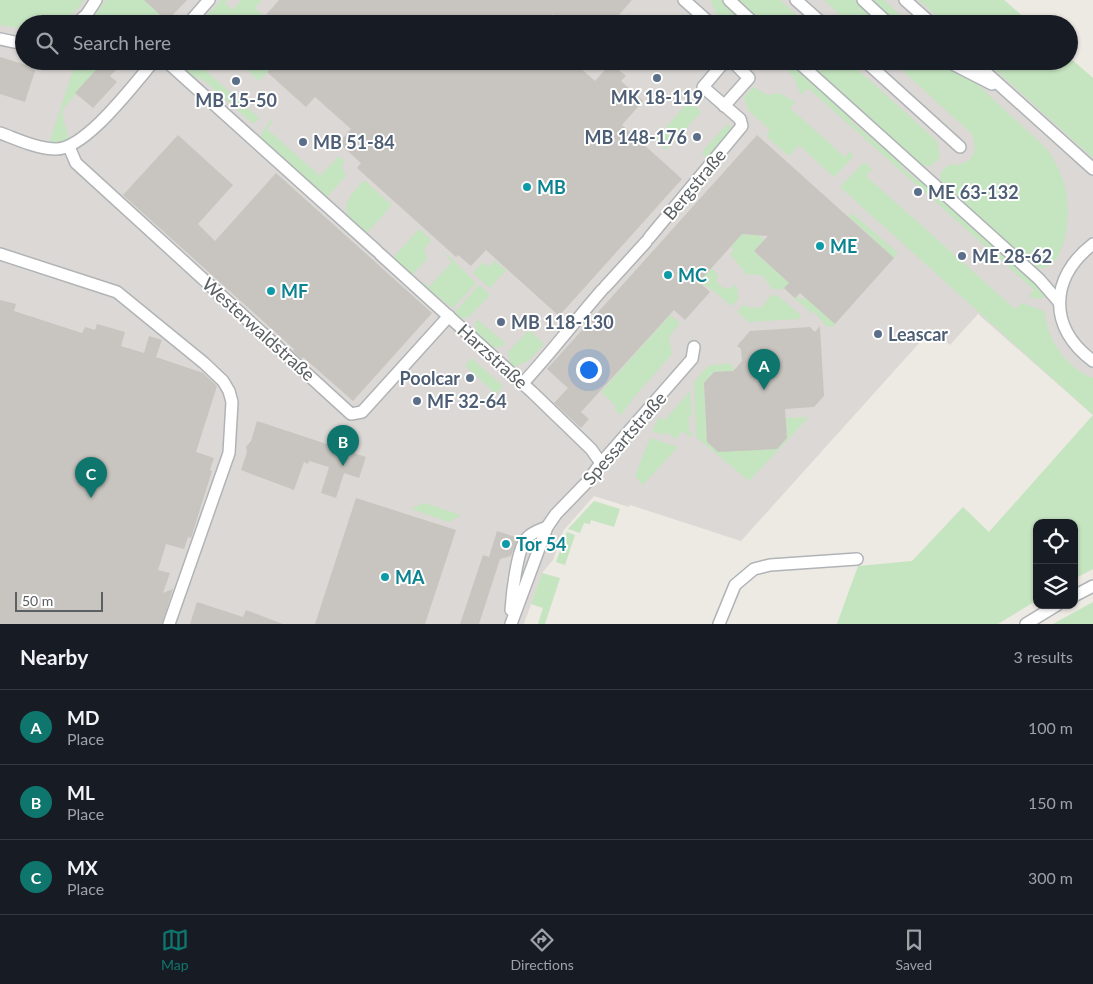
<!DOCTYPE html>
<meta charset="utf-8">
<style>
body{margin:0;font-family:Lato,sans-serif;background:#20242c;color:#f1f3f6}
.controls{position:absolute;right:15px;bottom:15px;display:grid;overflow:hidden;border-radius:10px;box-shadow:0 1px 4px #0004}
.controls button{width:45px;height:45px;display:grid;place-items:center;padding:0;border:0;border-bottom:1px solid #363941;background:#171b24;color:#f1f3f6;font:25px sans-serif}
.scale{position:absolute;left:15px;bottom:12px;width:88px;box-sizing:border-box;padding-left:5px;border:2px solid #5b6063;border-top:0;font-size:14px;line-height:18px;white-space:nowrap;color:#5b6063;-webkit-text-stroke:4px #fff;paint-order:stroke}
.you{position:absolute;left:588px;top:369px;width:18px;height:18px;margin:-12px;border:4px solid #fff;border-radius:50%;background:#1a73e8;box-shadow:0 0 0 8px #1a73e833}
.badge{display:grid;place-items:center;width:32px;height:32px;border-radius:50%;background:#0f766e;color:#fff;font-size:16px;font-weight:700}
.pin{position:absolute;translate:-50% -41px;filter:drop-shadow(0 1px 2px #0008)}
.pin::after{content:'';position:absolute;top:26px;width:18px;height:15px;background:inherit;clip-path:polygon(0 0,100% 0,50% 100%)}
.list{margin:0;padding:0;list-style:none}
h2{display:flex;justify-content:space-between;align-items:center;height:65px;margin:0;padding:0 20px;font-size:21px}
h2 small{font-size:16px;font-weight:400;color:#9ea1a6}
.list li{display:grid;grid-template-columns:32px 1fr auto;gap:15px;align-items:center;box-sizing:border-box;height:75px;padding:0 20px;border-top:1px solid #363941}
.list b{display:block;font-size:19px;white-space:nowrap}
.list p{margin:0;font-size:16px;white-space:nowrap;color:#9ea1a6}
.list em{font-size:16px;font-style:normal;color:#9ea1a6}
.icon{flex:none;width:28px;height:28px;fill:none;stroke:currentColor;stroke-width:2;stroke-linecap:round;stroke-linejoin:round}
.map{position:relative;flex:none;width:1093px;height:624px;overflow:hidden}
.search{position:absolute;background:#171b24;box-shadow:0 1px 4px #0004;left:15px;right:15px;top:15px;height:55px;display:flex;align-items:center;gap:12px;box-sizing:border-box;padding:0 18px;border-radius:28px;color:#9ea1a6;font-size:19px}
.sheet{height:290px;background:#171b24}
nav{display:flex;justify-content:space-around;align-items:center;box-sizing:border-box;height:70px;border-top:1px solid #363941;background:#171b24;font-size:14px;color:#9ea1a6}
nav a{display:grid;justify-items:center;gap:2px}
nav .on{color:#0f766e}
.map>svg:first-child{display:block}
.industrial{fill:#dcd8d5}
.green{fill:#c5e4c0}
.building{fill:#c8c4bf}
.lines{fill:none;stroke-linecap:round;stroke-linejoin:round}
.minor-casing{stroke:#b0b4b7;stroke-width:14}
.minor{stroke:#fff;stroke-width:11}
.service-dot{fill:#5c6f8a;stroke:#fff;stroke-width:2}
.culture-dot{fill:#0f9aa8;stroke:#fff;stroke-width:2}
.labels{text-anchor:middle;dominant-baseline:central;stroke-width:4;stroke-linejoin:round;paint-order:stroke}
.service-label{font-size:18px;font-weight:bold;fill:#4e5e75;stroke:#fff;text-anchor:start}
.street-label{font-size:18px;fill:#5b6063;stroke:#fff}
.culture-label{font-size:18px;font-weight:bold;fill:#0d838f;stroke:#fff;text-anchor:start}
</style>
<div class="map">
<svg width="1093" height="624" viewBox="0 0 1093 624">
<rect width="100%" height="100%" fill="#ede9e3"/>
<polygon class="industrial" points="0,0 955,0 981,24 24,24 24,61 1022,61 1093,126 1093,415 978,314 950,345 931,330 741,541 630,505 629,507 594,496 563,531 553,560 542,573 524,624 0,624"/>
<g class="green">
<path d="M0,0H84C66,27 52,24 24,24V29L0,25Z"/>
<polygon points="106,0 144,0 170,24 89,24"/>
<polygon points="221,0 227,0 225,3 233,10 241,0 262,0 255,8 264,16 258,24 199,24"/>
<polygon points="710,0 721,0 748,24 722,24"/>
<polygon points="738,0 780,0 807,24 764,24"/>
<polygon points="824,0 884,0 910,24 850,24"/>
<polygon points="919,0 1004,0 1032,24 945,24"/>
<polygon points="1069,57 1093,78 1093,158 986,61 1069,61"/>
<path d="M68,61H104L63,109C61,121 69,129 68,141L49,143L75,64Z"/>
<polygon points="174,61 195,61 259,118 253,124 202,79 190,76"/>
<polygon points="238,61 276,61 277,62 259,81"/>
<polygon points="776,61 789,61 847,113 853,123 901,162 901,166 917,180 922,180 1042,289 1045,296 1040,299 1028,297 1034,290 808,88 801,95 793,76"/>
<polygon points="806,61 848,61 937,141 940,157 931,166 922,166"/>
<path d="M892,61H952L1047,149C1055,161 1061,173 1065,187C1071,210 1069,274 1034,268L940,183L941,172L948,165C970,166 981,154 971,133Z"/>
<polygon points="753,87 768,95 780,93 795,102 790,108 845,157 851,151 853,157 834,177 799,145 789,156 766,136 770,130 748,110 744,97"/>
<polygon points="689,101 701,112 666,150 655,140"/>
<polygon points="271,120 273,122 267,129 320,176 339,156 345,162 342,166 346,176 326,198 262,140 261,134"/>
<polygon points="728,123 731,131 706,159 702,152"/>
<path d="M864,162L872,169L866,176L1015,309L1022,303L1044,311C1048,340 1065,367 1093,378V569L1074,579V523H1037V600L998,624H837L858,566L912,561L963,507L989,532L1093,415L840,187Z"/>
<path d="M364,180L392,205L366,234C339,210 341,206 364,180Z"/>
<polygon points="852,213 898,253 894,258 849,217"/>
<polygon points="419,229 431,240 424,249 427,259 412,275 393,258"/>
<polygon points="755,232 764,240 754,252 791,284 786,289 772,289 763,276 752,274 747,275 730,254 734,249 731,246 742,233 749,236"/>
<polygon points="447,254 476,283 453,308 422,285 423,282 429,287 452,262 446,256"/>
<polygon points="495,261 506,270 490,288 473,273 483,262 489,267"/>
<polygon points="711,268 718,275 716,281 722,287 729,289 734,285 737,288 739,299 731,306 715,292 699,282"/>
<polygon points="479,285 490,295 469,317 460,319 454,313"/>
<polygon points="771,295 778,296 801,315 799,319 749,322 737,312 743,305 751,308 762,307"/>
<polygon points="795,295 802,300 805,297 835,324 833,327 826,326 815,312 813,314 793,297"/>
<polygon points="670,315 680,323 669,336 672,354 634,397 621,415 614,409 616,406 601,392"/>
<path d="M478,320L506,344C493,353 486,343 476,334L475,323Z"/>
<polygon points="529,330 544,344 528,361 514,367 510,364 508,352"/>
<polygon points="471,358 503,386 496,394 465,366"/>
<polygon points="730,363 736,371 714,372 704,383 707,442 718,452 787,437 786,418 809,417 749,481 696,437 694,382 708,366"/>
<polygon points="690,391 692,415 689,416 689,431 693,434 690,437 683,431 675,439 667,432 664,435 652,431 659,417 665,420"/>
<polygon points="650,438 678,447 643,485 635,476"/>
<polygon points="594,501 620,509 614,527 591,520 590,524 584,523 580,533 568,529"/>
<polygon points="424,503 461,515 449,522 411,509"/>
<polygon points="567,532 575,535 565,565 556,562"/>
<polygon points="542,573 560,578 545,624 538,624 543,608 531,604"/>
<polygon points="1093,602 1093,624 1053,624"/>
</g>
<g class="building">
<polygon points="144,0 187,0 167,21"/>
<polygon points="279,0 632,0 611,24 563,24 553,14 544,24 258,24"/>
<polygon points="0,57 36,68 25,102 0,94"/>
<polygon points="104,61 121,61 116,66 118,68 110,76 117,82 93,108 75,93"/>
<polygon points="277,61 572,61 595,81 611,63 626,76 621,81 643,101 622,125 682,179 559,316 486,250 471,266 458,255 456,257 386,194 357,168 361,163 341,145 343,142 341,140 351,129 315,97 306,107 267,72"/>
<polygon points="178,135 233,185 198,224 215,241 276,173 432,313 353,401 303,357 302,359 293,351 294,349 123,195"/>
<polygon points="757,135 894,258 835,324 800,293 795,298 789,293 784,288 789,283 754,251 768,236 742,234 699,282 710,292 685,320 674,310 581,412 589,419 581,428 554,403 568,388 547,369"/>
<polygon points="0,300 16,304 14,311 82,333 85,327 95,330 97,324 125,332 121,346 144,353 149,336 162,340 156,357 203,373 217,386 196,452 214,458 210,470 212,471 191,538 188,537 184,549 166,544 158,570 170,573 163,593 173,589 162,624 0,624"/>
<polygon points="820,326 824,396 814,407 785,409 787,438 777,449 718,452 707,442 704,383 714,372 733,371 738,366 742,361 741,349 737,346 750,331 810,327 815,332"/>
<polygon points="257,421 366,457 359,478 344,473 336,498 321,493 329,467 309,461 308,464 304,462 294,490 241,470 247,452 246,447 251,441"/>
<polygon points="356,498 456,530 425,624 315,624"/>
<polygon points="497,531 518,538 511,556 500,559 479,624 460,624 483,555 489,557"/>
<polygon points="197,602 243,617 246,610 283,624 190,624"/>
</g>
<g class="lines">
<defs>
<g id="minor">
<polyline points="684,0 711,24"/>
<polyline points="729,0 755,24"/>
<polyline points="796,0 823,24"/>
<polyline points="863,0 889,24"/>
<polyline points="905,0 932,24"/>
<polyline points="76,24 87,14 96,0"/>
<polyline points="188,24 209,0"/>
<polyline points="0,39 24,44"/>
<polyline points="166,61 377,251"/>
<polyline points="797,61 1039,279 1059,302"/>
<polyline points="865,61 960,147"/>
<polyline points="947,61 992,84"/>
<polyline points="973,61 1093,169"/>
<polyline points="724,106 749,78 732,61"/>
<path d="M0,133C17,139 37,149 56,149C86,149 134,84 154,61"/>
<polyline points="69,147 76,163 351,414 362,412 449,316"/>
<polyline points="649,238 742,126 740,119 703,87 725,61"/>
<path d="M1093,244C1049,278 1048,328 1093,361"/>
<polyline points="0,254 117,292 204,363 223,381 229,391 232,402 229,453 169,624"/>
<polyline points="380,254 532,392 591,449 601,463"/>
<polyline points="605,287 646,242"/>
<path d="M523,383C551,353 575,321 602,290"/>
<polyline points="1074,596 1093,586"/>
<path d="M511,610C512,595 517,548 527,538C532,532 540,530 547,527"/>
<polyline points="511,624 547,527 556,514 587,482 601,463 692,359 694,347"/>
<polyline points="719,624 735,585 754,569 770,565 857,559"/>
<polyline points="1026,624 1057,605"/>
</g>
</defs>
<use href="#minor" class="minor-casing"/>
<use href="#minor" class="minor"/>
</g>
<g class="service-dot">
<circle cx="657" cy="78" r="5"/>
<circle cx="236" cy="81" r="5"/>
<circle cx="697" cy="137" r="5"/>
<circle cx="303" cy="142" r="5"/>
<circle cx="918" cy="192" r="5"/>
<circle cx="962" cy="256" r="5"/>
<circle cx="501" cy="322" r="5"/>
<circle cx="878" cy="334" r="5"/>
<circle cx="470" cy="378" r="5"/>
<circle cx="417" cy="401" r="5"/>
</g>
<g class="culture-dot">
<circle cx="527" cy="187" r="5"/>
<circle cx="820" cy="246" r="5"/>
<circle cx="668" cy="275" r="5"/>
<circle cx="271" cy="291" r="5"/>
<circle cx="506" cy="544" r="5"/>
<circle cx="385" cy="577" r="5"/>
</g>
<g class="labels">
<g class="service-label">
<text x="657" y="97" text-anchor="middle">MK 18-119</text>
<text x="236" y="100" text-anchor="middle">MB 15-50</text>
<text x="687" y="137" text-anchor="end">MB 148-176</text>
<text x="313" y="142">MB 51-84</text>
<text x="928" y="192">ME 63-132</text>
<text x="972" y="256">ME 28-62</text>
<text x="511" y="322">MB 118-130</text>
<text x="888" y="334">Leascar</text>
<text x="460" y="378" text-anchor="end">Poolcar</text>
<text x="427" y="401">MF 32-64</text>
</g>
<g class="street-label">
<text transform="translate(694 184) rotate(-50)">Bergstraße</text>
<text transform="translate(259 329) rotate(42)">Westerwaldstraße</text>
<text transform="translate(493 356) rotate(42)">Harzstraße</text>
<text transform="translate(624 438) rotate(-49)">Spessartstraße</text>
</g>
<g class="culture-label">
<text x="537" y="187">MB</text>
<text x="830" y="246">ME</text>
<text x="678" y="275">MC</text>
<text x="281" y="291">MF</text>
<text x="516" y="544">Tor 54</text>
<text x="395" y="577">MA</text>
</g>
</g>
</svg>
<div class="controls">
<button><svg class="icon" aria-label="locate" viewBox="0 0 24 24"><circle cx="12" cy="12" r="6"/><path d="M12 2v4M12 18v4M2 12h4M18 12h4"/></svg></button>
<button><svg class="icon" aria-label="layers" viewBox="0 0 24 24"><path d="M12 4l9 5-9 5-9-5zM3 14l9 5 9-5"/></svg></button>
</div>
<div class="scale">50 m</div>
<div class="you"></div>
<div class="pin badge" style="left:764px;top:390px">A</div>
<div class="pin badge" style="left:343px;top:466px">B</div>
<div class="pin badge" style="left:91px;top:498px">C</div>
<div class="search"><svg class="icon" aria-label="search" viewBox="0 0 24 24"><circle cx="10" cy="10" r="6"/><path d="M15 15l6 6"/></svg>Search here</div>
</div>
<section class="sheet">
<h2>Nearby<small>3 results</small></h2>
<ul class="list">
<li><span class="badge">A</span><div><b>MD</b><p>Place</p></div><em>100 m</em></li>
<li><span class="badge">B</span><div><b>ML</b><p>Place</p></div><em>150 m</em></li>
<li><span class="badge">C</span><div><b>MX</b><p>Place</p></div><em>300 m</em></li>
</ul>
</section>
<nav>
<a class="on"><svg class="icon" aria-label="map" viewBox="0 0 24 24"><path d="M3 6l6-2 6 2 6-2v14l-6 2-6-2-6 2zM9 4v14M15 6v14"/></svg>Map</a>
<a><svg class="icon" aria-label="directions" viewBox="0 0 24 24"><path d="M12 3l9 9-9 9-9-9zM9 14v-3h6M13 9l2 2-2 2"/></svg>Directions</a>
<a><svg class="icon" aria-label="saved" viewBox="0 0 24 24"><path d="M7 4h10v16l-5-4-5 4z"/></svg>Saved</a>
</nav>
